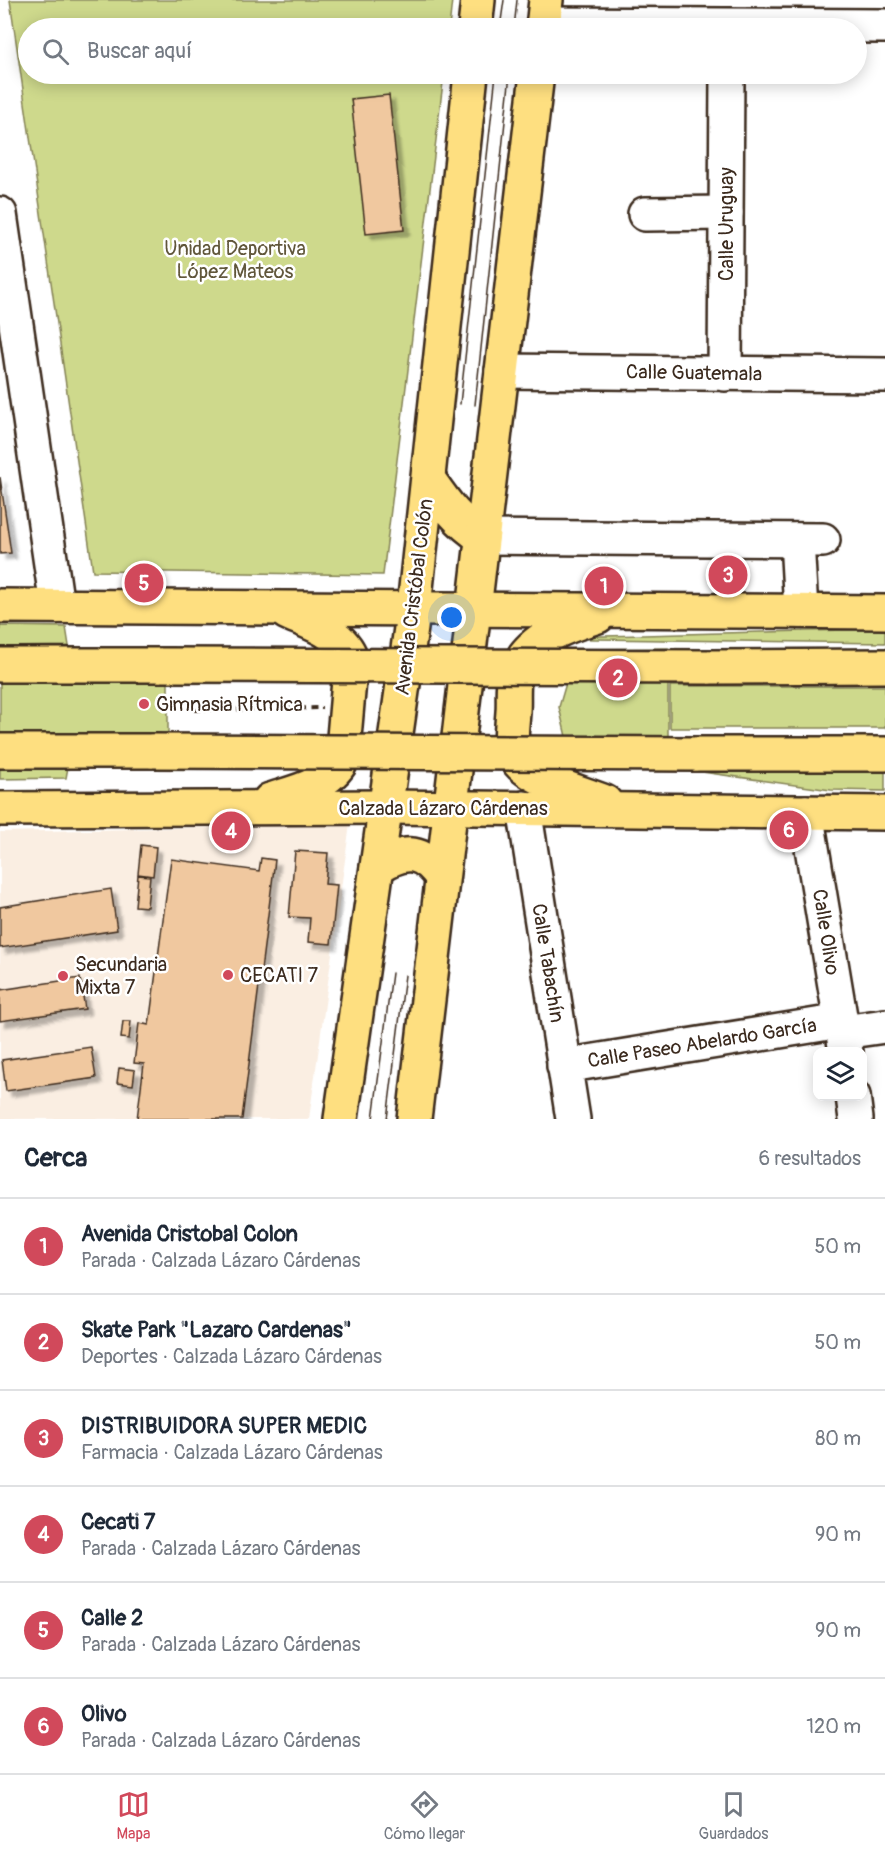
<!DOCTYPE html>
<html lang="es">
<meta charset="utf-8">
<style>
body{margin:0;font-family:Pangolin,sans-serif;background:#f2f2f3;color:#1f2937}
.controls{position:absolute;right:18px;bottom:18px;display:grid;overflow:hidden;border-radius:12px;box-shadow:0 3px 15px #0003}
.controls button{width:54px;height:54px;display:grid;place-items:center;padding:0;border:0;border-bottom:2px solid #e0e1e3;background:#fff;color:#1f2937;font:30px sans-serif}
.you{position:absolute;left:452px;top:618px;width:21px;height:21px;margin:-15px;border:4px solid #fff;border-radius:50%;background:#1a73e8;box-shadow:0 0 0 9px #1a73e833}
.badge{display:grid;place-items:center;width:39px;height:39px;border-radius:50%;background:#d1495b;color:#fff;font-size:20px;font-weight:700}
.pin{position:absolute;translate:-50% -50%;border:3px solid #fff;box-shadow:0 2px 6px #0006}
.list{margin:0;padding:0;list-style:none}
h2{display:flex;justify-content:space-between;align-items:center;height:78px;margin:0;padding:0 24px;font-size:26px}
h2 small{font-size:20px;font-weight:400;color:#747a83}
.list li{display:grid;grid-template-columns:39px 1fr auto;gap:18px;align-items:center;box-sizing:border-box;height:96px;padding:0 24px;border-top:2px solid #e0e1e3}
.list b{display:block;font-size:22px;white-space:nowrap}
.list p{margin:0;font-size:20px;white-space:nowrap;color:#747a83}
.list em{font-size:20px;font-style:normal;color:#747a83}
.icon{flex:none;width:33px;height:33px;fill:none;stroke:currentColor;stroke-width:2;stroke-linecap:round;stroke-linejoin:round}
.map{position:relative;flex:none;width:885px;height:1119px;overflow:hidden}
.search{position:absolute;background:#fff;box-shadow:0 3px 15px #0003;left:18px;right:18px;top:18px;height:66px;display:flex;align-items:center;gap:15px;box-sizing:border-box;padding:0 21px;border-radius:33px;color:#747a83;font-size:22px}
.sheet{height:654px;background:#fff}
nav{display:flex;justify-content:space-around;align-items:center;box-sizing:border-box;height:84px;border-top:2px solid #e0e1e3;background:#fff;font-size:16px;color:#747a83}
nav a{display:grid;justify-items:center;gap:3px}
nav .on{color:#d1495b}
.map>svg:first-child{display:block}
.built{fill:#faeee2}
.green{fill:#ced98c;stroke:#848255;stroke-width:1.5}
.building{fill:#f0c89f;stroke:#3b2a1e;stroke-width:1.5;filter:url(#shadow)}
.lines{fill:none;stroke-linecap:round;stroke-linejoin:round}
.minor-casing{stroke:#3b2a1e;stroke-width:38}
.major-casing{stroke:#3b2a1e;stroke-width:38}
.highway-casing{stroke:#3b2a1e;stroke-width:38}
.path{stroke:#3b2a1e;stroke-width:4;stroke-dasharray:6 4.5;stroke-linecap:butt}
.minor{stroke:#fff;stroke-width:33}
.major{stroke:#fedf80;stroke-width:33}
.highway{stroke:#fedf80;stroke-width:33}
.tram{stroke:#3b2a1e;stroke-width:1.5}
.highway-bridge-casing{stroke:#3b2a1e;stroke-width:38;stroke-linecap:butt}
.highway-bridge{stroke:#fedf80;stroke-width:33}
.poi-dot{fill:#d1495b;stroke:#fff;stroke-width:2}
.labels{text-anchor:middle;dominant-baseline:central;stroke-width:5;stroke-linejoin:round;paint-order:stroke}
.street-label{font-size:20px;fill:#3b2a1e;stroke:#fff}
.park-label{font-size:20px;fill:#60563a;stroke:#fff}
.poi-label{font-size:20px;fill:#3b2a1e;stroke:#fff;text-anchor:start}
</style>
<div class="map">
<svg width="885" height="1119" viewBox="0 0 885 1119">
<defs>
<filter id="shadow"><feDropShadow dx="5.5" dy="5.5" stdDeviation="1.5" flood-color="#0004"/></filter>
</defs>
<rect width="100%" height="100%" fill="#fff"/>
<filter id="ink" filterUnits="userSpaceOnUse"><feTurbulence type="fractalNoise" baseFrequency=".0167" numOctaves="2"/><feDisplacementMap in="SourceGraphic" scale="12" xChannelSelector="R" yChannelSelector="G"/><feConvolveMatrix kernelMatrix="1 2 1 2 8 2 1 2 1" color-interpolation-filters="sRGB"/></filter>
<g filter="url(#ink)">
<polygon class="built" points="350,824 309,1119 0,1119 0,832"/>
<g class="green">
<polygon points="10,0 452,0 449,28 28,28 28,74 444,74 383,575 93,571"/>
<polygon points="0,626 66,627 69,646 0,647"/>
<polygon points="885,629 885,643 525,638"/>
<polygon points="668,648 668,762 572,762 559,707 576,649"/>
<polygon points="168,681 168,734 0,734 0,682"/>
<rect x="670" y="686" width="215" height="42"/>
<polygon points="0,762 69,762 66,778 0,779"/>
<polygon points="659,766 885,767 885,791 831,790"/>
</g>
<g class="building">
<polygon points="389,95 404,230 366,234 351,99"/>
<polygon points="0,477 11,553 0,554"/>
<polygon points="141,845 156,847 153,876 138,874"/>
<polygon points="295,851 328,853 325,884 337,885 331,944 308,942 310,918 289,917"/>
<polygon points="261,858 275,860 242,1119 137,1119 144,1064 134,1063 139,1023 149,1025 171,859 259,871"/>
<polygon points="138,875 150,876 147,907 135,906"/>
<polygon points="111,889 117,930 0,948 0,907"/>
<polygon points="80,978 85,1009 0,1021 0,990"/>
<polygon points="123,1021 131,1021 129,1039 121,1038"/>
<polygon points="91,1047 96,1078 6,1091 2,1060"/>
<polygon points="119,1068 135,1070 133,1085 117,1083"/>
</g>
<g class="lines">
<defs>
<g id="minor">
<polyline points="543,24 885,26"/>
<polyline points="0,214 57,606"/>
<polyline points="645,214 726,213"/>
<polyline points="502,371 885,375"/>
<polyline points="725,374 727,74"/>
<polyline points="482,537 823,540"/>
<polyline points="797,540 801,611"/>
<polyline points="524,808 573,1119"/>
<polyline points="806,812 846,1052"/>
<polyline points="843,1032 885,1026"/>
<polyline points="564,1066 841,1021"/>
<polyline points="853,1096 856,1119"/>
</g>
<g id="major">
<polyline points="475,28 478,0"/>
<polyline points="543,28 546,0"/>
<path d="M429,480C445,503 458,522 482,537"/>
<polyline points="0,606 885,612"/>
<path d="M598,616C567,626 525,638 515,675C512,686 514,700 513,712C512,729 508,746 518,761C530,779 583,793 605,802"/>
<path d="M270,800C295,792 329,785 342,760L351,658C342,632 309,623 286,612"/>
<polyline points="0,809 387,807 885,813"/>
<path d="M379,866C406,849 422,850 442,877"/>
<polyline points="341,1119 414,607 471,74"/>
<polyline points="414,1119 537,74"/>
</g>
<g id="highway">
<polyline points="0,665 161,665"/>
<polyline points="708,667 885,666"/>
<polyline points="0,751 153,751"/>
<polyline points="694,754 885,754"/>
</g>
</defs>
<use href="#minor" class="minor-casing"/>
<use href="#major" class="major-casing"/>
<use href="#highway" class="highway-casing"/>
<polyline class="path" points="195,710 322,708"/>
<use href="#minor" class="minor"/>
<use href="#major" class="major"/>
<use href="#highway" class="highway"/>
<g class="tram">
<polyline points="500,28 504,0"/>
<polyline points="514,28 517,0"/>
<polyline points="460,404 496,74"/>
<polyline points="475,405 510,74"/>
<polyline points="373,1119 392,973"/>
<polyline points="387,1119 405,975"/>
</g>
<defs>
<g id="highway-bridge">
<polyline points="161,665 708,667"/>
<polyline points="153,751 694,754"/>
</g>
</defs>
<use href="#highway-bridge" class="highway-bridge-casing"/>
<use href="#highway-bridge" class="highway-bridge"/>
</g>
</g>
<g class="poi-dot">
<circle cx="144" cy="704" r="6"/>
<circle cx="228" cy="975" r="6"/>
<circle cx="63" cy="976" r="6"/>
</g>
<g class="labels">
<g class="street-label">
<text transform="translate(726 224) rotate(-90)">Calle Uruguay</text>
<text transform="translate(694 373) rotate(1)">Calle Guatemala</text>
<text transform="translate(414 597) rotate(-83)">Avenida Cristóbal Colón</text>
<text x="443" y="808">Calzada Lázaro Cárdenas</text>
<text transform="translate(826 932) rotate(81)">Calle Olivo</text>
<text transform="translate(548 963) rotate(81)">Calle Tabachín</text>
<text transform="translate(702 1043) rotate(-9)">Calle Paseo Abelardo García</text>
</g>
<g class="park-label">
<text x="235" y="248">Unidad Deportiva<tspan x="235" dy="23">López Mateos</tspan></text>
</g>
<g class="poi-label">
<text x="156" y="704">Gimnasia Rítmica</text>
<text x="75" y="964">Secundaria<tspan x="75" dy="23">Mixta 7</tspan></text>
<text x="240" y="975">CECATI 7</text>
</g>
</g>
</svg>
<div class="controls">
<button><svg class="icon" aria-label="layers" viewBox="0 0 24 24"><path d="M12 4l9 5-9 5-9-5zM3 14l9 5 9-5"/></svg></button>
</div>
<div class="you"></div>
<div class="pin badge" style="left:604px;top:586px">1</div>
<div class="pin badge" style="left:618px;top:678px">2</div>
<div class="pin badge" style="left:728px;top:575px">3</div>
<div class="pin badge" style="left:231px;top:831px">4</div>
<div class="pin badge" style="left:144px;top:583px">5</div>
<div class="pin badge" style="left:789px;top:830px">6</div>
<div class="search"><svg class="icon" aria-label="search" viewBox="0 0 24 24"><circle cx="10" cy="10" r="6"/><path d="M15 15l6 6"/></svg>Buscar aquí</div>
</div>
<section class="sheet">
<h2>Cerca<small>6 resultados</small></h2>
<ul class="list">
<li><span class="badge">1</span><div><b>Avenida Cristobal Colon</b><p>Parada · Calzada Lázaro Cárdenas</p></div><em>50 m</em></li>
<li><span class="badge">2</span><div><b>Skate Park &quot;Lazaro Cardenas&quot;</b><p>Deportes · Calzada Lázaro Cárdenas</p></div><em>50 m</em></li>
<li><span class="badge">3</span><div><b>DISTRIBUIDORA SUPER MEDIC</b><p>Farmacia · Calzada Lázaro Cárdenas</p></div><em>80 m</em></li>
<li><span class="badge">4</span><div><b>Cecati 7</b><p>Parada · Calzada Lázaro Cárdenas</p></div><em>90 m</em></li>
<li><span class="badge">5</span><div><b>Calle 2</b><p>Parada · Calzada Lázaro Cárdenas</p></div><em>90 m</em></li>
<li><span class="badge">6</span><div><b>Olivo</b><p>Parada · Calzada Lázaro Cárdenas</p></div><em>120 m</em></li>
</ul>
</section>
<nav>
<a class="on"><svg class="icon" aria-label="map" viewBox="0 0 24 24"><path d="M3 6l6-2 6 2 6-2v14l-6 2-6-2-6 2zM9 4v14M15 6v14"/></svg>Mapa</a>
<a><svg class="icon" aria-label="directions" viewBox="0 0 24 24"><path d="M12 3l9 9-9 9-9-9zM9 14v-3h6M13 9l2 2-2 2"/></svg>Cómo llegar</a>
<a><svg class="icon" aria-label="saved" viewBox="0 0 24 24"><path d="M7 4h10v16l-5-4-5 4z"/></svg>Guardados</a>
</nav>
